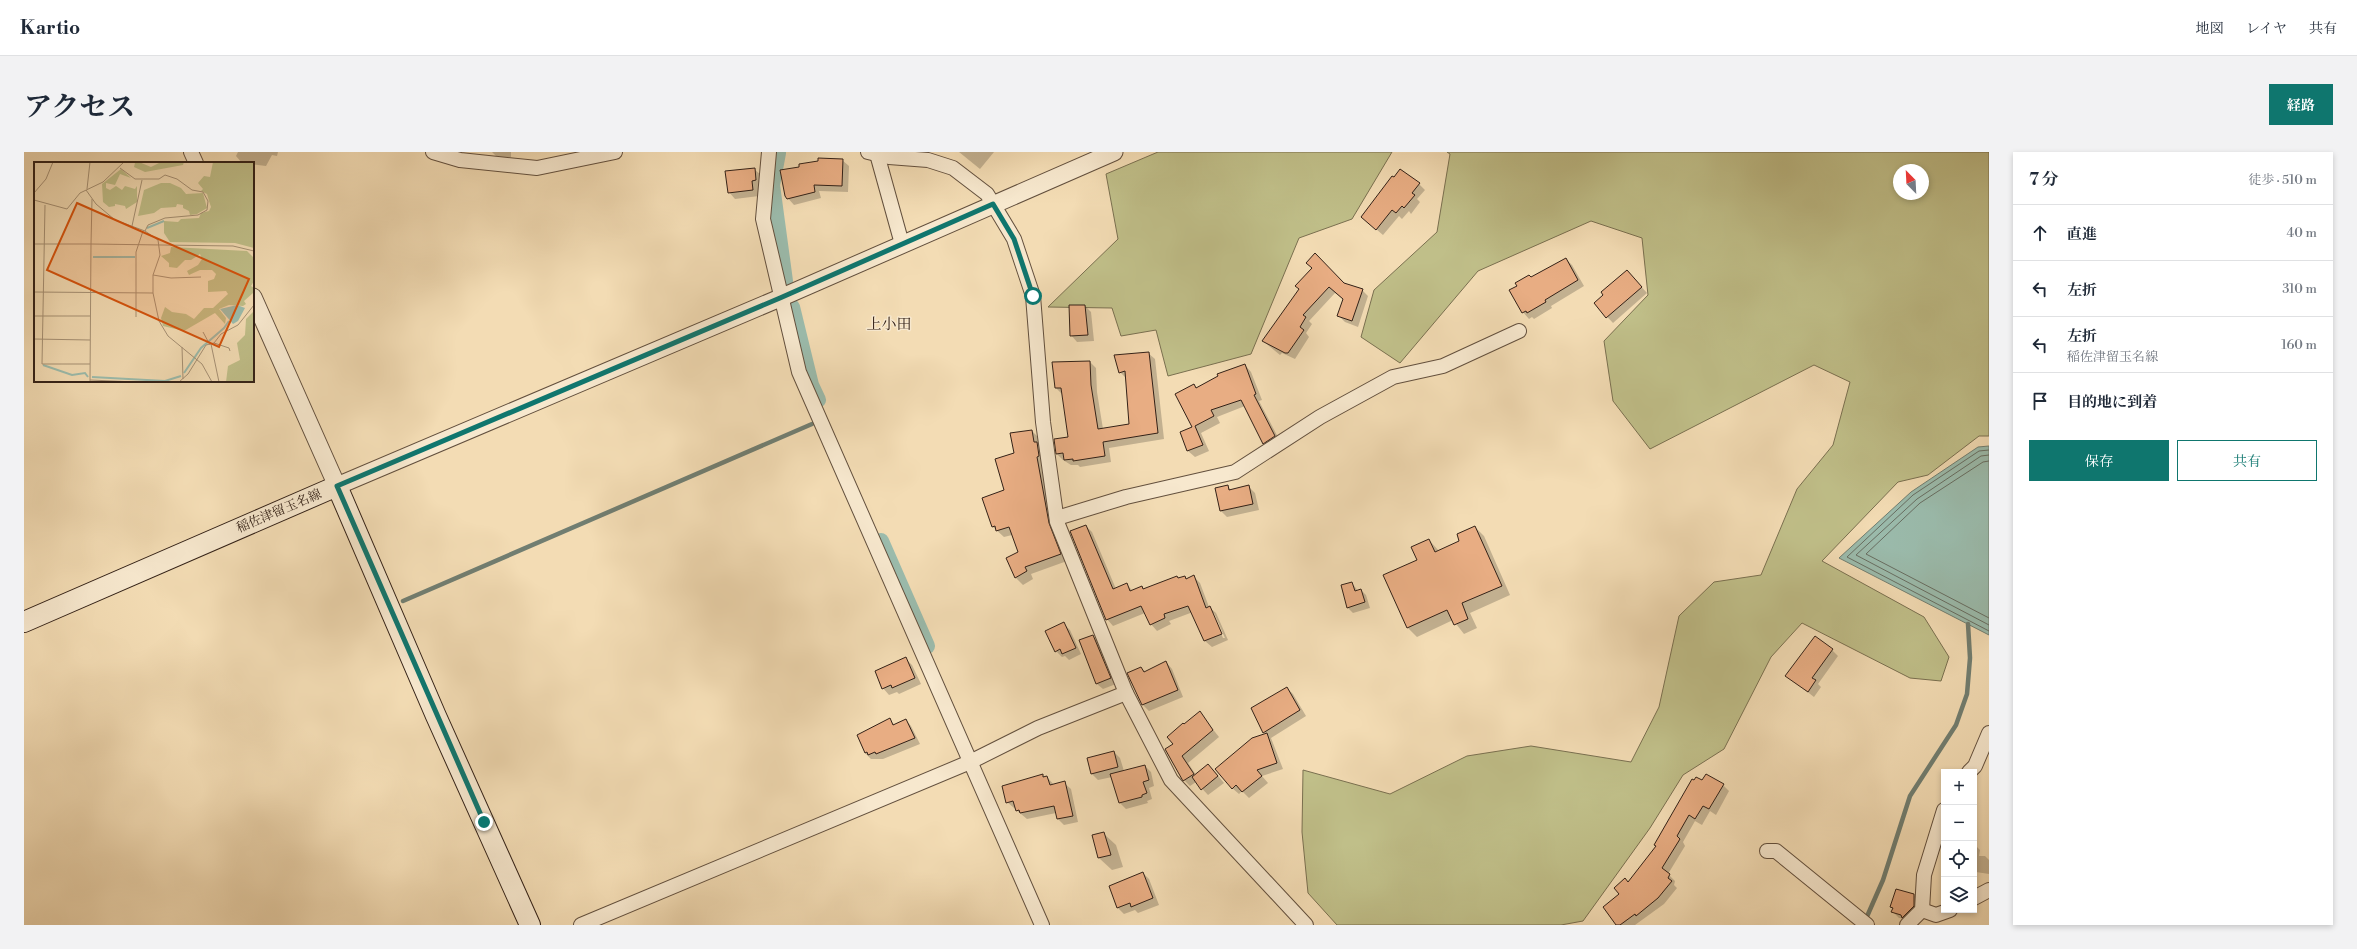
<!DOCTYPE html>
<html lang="ja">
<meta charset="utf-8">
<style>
body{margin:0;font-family:"Libre Bodoni","Noto Serif JP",serif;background:#f2f2f3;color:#1f2937}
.controls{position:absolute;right:12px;bottom:12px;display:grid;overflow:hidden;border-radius:0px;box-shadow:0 2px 6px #0003}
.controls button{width:36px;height:36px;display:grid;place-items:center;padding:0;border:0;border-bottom:1px solid #e0e1e3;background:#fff;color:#1f2937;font:20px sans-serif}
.compass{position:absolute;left:1869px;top:12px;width:36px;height:36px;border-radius:50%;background:#fff;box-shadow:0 2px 6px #0003;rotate:336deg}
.stop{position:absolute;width:12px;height:12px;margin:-9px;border:3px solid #0f766e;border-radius:50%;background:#fff}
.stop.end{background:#0f766e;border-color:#fff;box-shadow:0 1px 4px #0008}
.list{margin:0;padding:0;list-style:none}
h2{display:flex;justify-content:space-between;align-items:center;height:52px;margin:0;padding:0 16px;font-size:17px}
h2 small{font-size:13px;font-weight:400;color:#747a83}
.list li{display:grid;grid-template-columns:26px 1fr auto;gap:12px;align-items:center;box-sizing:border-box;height:56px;padding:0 16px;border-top:1px solid #e0e1e3}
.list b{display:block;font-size:15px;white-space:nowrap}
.list p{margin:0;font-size:13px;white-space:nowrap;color:#747a83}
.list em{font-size:13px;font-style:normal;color:#747a83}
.actions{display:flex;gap:8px;padding:12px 16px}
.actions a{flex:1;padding:9px 0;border:1px solid #0f766e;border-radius:0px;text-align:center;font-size:14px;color:#0f766e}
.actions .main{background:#0f766e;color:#fff}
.icon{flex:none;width:22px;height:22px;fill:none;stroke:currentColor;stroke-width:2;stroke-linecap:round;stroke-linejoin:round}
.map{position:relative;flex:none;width:1965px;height:773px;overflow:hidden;border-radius:0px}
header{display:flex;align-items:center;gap:24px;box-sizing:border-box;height:56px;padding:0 20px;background:#fff;border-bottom:1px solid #e0e1e3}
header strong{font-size:19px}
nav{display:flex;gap:22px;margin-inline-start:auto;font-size:14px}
.intro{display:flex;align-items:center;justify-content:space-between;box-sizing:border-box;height:96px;padding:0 24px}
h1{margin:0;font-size:28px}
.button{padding:10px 18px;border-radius:0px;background:#0f766e;color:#fff;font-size:14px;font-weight:700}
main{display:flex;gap:24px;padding:0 24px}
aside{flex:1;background:#fff;border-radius:0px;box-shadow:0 2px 6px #0003}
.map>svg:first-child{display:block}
.green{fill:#c0bf89;stroke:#7a7050;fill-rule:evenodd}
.water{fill:#9bbcad;stroke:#717e71}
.shadow{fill:#0003;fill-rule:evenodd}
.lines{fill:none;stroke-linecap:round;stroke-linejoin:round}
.shore{stroke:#676e62;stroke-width:1}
.stream{stroke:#717e71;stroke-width:4.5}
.canal{stroke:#9bbcad;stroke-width:16}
.building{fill:#e8ad83;stroke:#332117}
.minor-casing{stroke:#63503e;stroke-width:16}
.tertiary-casing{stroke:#63503e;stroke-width:19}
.secondary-casing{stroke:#332117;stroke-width:22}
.minor{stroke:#f7e8ce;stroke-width:14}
.tertiary{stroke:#f7e8ce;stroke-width:17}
.secondary{stroke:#f7e8ce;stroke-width:20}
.route{stroke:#0f766e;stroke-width:5}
.labels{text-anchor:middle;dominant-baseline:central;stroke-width:3;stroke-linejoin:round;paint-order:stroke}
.street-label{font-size:13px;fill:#332117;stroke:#f7e8ce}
.quarter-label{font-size:15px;fill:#332117;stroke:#f7e8ce}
.inset-river{fill:none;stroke:#9bbcad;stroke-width:2}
.inset-road{fill:none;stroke:#a69175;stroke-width:1}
.view{fill:#d6530d;fill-opacity:0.15;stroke:#d6530d;stroke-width:2}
.inset-edge{fill:none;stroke:#332117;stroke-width:2}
</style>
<header>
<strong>Kartio</strong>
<nav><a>地図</a><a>レイヤ</a><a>共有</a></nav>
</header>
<div class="intro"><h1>アクセス</h1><a class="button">経路</a></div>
<main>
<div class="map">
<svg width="1965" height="773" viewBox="0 0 1965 773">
<rect width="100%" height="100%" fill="#f3dcb4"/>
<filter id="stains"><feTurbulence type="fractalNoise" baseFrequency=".005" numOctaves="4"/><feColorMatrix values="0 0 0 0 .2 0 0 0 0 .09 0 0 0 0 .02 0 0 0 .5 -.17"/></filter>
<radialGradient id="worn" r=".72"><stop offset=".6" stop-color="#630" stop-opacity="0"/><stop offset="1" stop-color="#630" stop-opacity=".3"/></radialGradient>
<g class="green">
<polygon points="1134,0 1368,0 1328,67 1275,86 1227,202 1144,224 1132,178 1097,184 1088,156 1024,155 1094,87 1082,22"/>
<path d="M1423,0H1965V284H1955L1904,323L1874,330L1798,409L1900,465L1925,505L1917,529L1886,526L1778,471L1747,505L1700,597L1659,623L1626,676L1559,769L1537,773H1313L1284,741L1278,680L1279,618L1366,642L1443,604L1507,594L1607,610L1635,555L1655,464L1690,430L1737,423L1773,337L1809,293L1826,230L1790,213L1626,297L1589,249L1580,189L1624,143L1618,86L1567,69L1454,119L1376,211L1337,185L1350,138L1413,80L1426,2ZM1875,18H1899V42H1875Z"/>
</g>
<polygon class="water" points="1965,294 1965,483 1815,406 1887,340 1954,295"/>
<g class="shadow">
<polygon points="214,0 254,0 253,4 248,3 242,14 218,11 212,4"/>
<polygon points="468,0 487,0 487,5 474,6"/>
<polygon points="935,0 970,0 956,17"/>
<polygon points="818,8 825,14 824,40 795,39 797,46 770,53 762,44"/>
<polygon points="730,17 737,23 738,34 734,35 735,44 711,47 705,40"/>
<polygon points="1370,26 1395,32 1401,38 1393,47 1396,50 1387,62 1385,59 1378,67 1375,64 1359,83 1345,71"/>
<polygon points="1542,107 1548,113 1560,134 1527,154 1528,156 1510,167 1508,165 1505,167 1499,160 1487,139"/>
<polygon points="1603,119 1623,141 1589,171 1571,152"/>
<polygon points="1319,132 1338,138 1344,144 1334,175 1321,170 1315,164 1320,148 1311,141 1285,169 1288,172 1282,181 1285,185 1271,207 1258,201 1256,203 1239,189 1276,137"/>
<polygon points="1061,154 1067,160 1070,189 1053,190 1047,183"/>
<polygon points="1124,201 1131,207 1140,287 1085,296 1087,310 1056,315 1054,313 1047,313 1039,308 1033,302 1045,286 1039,243 1032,236 1066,210 1072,216 1073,240 1079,277 1106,272 1103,227 1096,220"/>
<polygon points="1221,213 1227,220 1238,248 1235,249 1257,291 1246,297 1240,291 1221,254 1193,265 1196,271 1177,281 1185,299 1171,305 1164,299 1157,281 1170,276 1170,233 1173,236"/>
<polygon points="1008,279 1015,286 1043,409 1007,422 1009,427 999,433 992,426 983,407 995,401 988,383 980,385 969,375 981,339 991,302"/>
<polygon points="1203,334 1207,338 1224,334 1231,341 1235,358 1203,365 1197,359 1192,337"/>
<path d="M1062,374L1068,380L1092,437L1102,432L1109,439L1118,435L1120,437L1160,425L1163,427L1170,425L1176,431L1185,455L1192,461L1204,488L1188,495L1181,489L1169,460L1145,469L1147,472L1133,479L1127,472L1121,461L1089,474L1083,467ZM1188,461H1190L1201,486H1199Z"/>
<polygon points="1451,375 1460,384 1486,443 1446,461 1453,476 1440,482 1429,468 1393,485 1384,476 1394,408 1405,388 1415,399 1437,389"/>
<polygon points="1328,431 1334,439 1337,438 1342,443 1346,456 1329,461 1324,456"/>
<polygon points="1040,472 1046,478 1057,502 1045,508 1041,504 1038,505 1032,499"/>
<polygon points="1069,484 1075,490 1092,532 1079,537 1073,532 1056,489"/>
<polygon points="1808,498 1814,504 1794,532 1797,535 1790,545 1763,524"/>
<polygon points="882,507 888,513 897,532 875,542 873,540 865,543 859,536"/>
<polygon points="1142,510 1148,517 1159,545 1125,559 1119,553 1104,521 1117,516 1122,520"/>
<polygon points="1263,536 1269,542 1282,564 1247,586 1259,617 1238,624 1244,631 1225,646 1218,639 1215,642 1208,636 1242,583 1229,556"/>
<polygon points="1176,561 1195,585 1164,611 1172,623 1191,620 1200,631 1184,643 1172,630 1166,634 1160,628 1151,592"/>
<polygon points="865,568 871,573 882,568 887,574 896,592 859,607 847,607 841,601 834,584"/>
<polygon points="1090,600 1096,606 1100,619 1121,614 1127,620 1130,634 1125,636 1128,647 1123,649 1124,651 1102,657 1096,651 1088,625 1074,628 1068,622"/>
<polygon points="1018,624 1023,625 1030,633 1040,631 1047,637 1054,670 1040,673 1034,667 1032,661 1003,667 983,650"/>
<polygon points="1678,630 1699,633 1705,639 1692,663 1686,659 1678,673 1671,669 1659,690 1661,694 1644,722 1651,729 1650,733 1653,736 1640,752 1611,773 1594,773 1596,743 1633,695"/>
<polygon points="1079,681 1092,693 1099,715 1088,718 1075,706"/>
<polygon points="1950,692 1956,698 1955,704 1961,704 1965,708 1965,722 1952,720 1952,745 1950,748"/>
<polygon points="1920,707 1920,747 1918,722"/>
<polygon points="1119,721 1125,727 1135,753 1114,761 1111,758 1100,762 1094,756 1086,735"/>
<polygon points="1890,743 1896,749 1895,761 1880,767 1875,766 1868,759 1868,755"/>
</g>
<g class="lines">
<g class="shore">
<polyline points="1965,298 1955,299 1889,343 1823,405 1965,479"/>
<polyline points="1965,303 1957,304 1893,347 1832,403 1965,473"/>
<polyline points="1965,309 1959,310 1896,351 1842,402 1965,466"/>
</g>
<g class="stream">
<polyline points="379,449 788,272"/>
<polyline points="1841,769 1859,728 1886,644 1932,573 1943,542 1946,506 1944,472"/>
</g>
<g class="canal">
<polyline points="754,1 748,33 761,129"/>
<polyline points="768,155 787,233 794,248"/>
<polyline points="857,389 903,494"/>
</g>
</g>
<g class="building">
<polygon points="794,6 819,7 818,34 790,33 791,40 763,47 761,44 756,18 775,15 775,12 794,9"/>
<polygon points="731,16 732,28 728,29 729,38 704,41 701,19"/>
<polygon points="1376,17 1396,31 1388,41 1391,43 1380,56 1378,54 1372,61 1368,58 1352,78 1337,65 1368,24 1370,25"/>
<polygon points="1291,101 1320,131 1339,137 1328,169 1313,164 1319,147 1305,135 1279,163 1282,165 1276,175 1280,178 1264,201 1261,201 1238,189 1275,137 1271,134 1288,116 1282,111"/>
<polygon points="1542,106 1554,128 1521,148 1522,150 1503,161 1502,159 1498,161 1485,138 1493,134 1491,131 1505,123 1507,125"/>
<polygon points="1603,118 1618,135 1582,166 1570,151 1579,143 1577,140"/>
<polygon points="1045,153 1061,153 1064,183 1046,184"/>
<polygon points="1125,200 1134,281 1079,290 1081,304 1049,309 1049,307 1040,308 1039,301 1032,302 1030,287 1044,285 1037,236 1031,236 1028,210 1066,209 1067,233 1074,277 1105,272 1101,219 1095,221 1090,203"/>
<polygon points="1221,212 1232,242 1230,243 1251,284 1239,292 1217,248 1187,258 1190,264 1171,274 1179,293 1163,299 1156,280 1168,275 1151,242 1170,232 1172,236 1194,224 1193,222"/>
<polygon points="1008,278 1010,290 1013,290 1015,304 1013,305 1025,371 1037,402 1001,415 1003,419 991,426 982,406 994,400 985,375 972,379 971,374 968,375 958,346 980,338 971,307 990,301 986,281"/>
<polygon points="1204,333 1205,338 1225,333 1229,352 1196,359 1191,336"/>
<polygon points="1062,373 1089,437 1103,431 1106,439 1118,434 1119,437 1153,424 1154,426 1161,424 1162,427 1170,423 1182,456 1186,454 1198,482 1180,489 1164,454 1140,462 1141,466 1126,473 1117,454 1082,468 1046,379"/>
<polygon points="1451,374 1478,434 1438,451 1444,467 1430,473 1423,458 1383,476 1359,423 1393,408 1387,395 1405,387 1411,400 1435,389 1433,382"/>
<polygon points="1328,430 1331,439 1337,437 1341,450 1323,456 1317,433"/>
<polygon points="1040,470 1052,496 1038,502 1036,497 1031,500 1021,479"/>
<polygon points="1069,483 1087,526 1072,532 1055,488"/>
<polygon points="1791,484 1809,497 1788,526 1792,528 1784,540 1761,524"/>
<polygon points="882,505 891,526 868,536 867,533 858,537 851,519"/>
<polygon points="1142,509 1154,538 1118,553 1103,521 1117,515 1120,520"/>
<polygon points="1263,535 1276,558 1239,581 1227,556"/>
<polygon points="1176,559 1189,578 1158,604 1170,622 1159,629 1141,597 1149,592 1143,585 1159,571 1160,572"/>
<polygon points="866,566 869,573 882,567 891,586 852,602 851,600 844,603 843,600 841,601 833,583"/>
<polygon points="1243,581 1253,611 1233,618 1238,624 1218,640 1212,633 1208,637 1191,617 1228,586"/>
<polygon points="1090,599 1094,615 1067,622 1063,606"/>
<polygon points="1184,612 1194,624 1177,638 1168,625"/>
<polygon points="1121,613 1125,628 1119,630 1123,641 1118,643 1118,645 1095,651 1086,622"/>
<polygon points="1019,622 1019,625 1023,624 1026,633 1041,629 1049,664 1033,667 1030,654 996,661 995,658 992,659 989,649 982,651 978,634"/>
<polygon points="1682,622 1700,632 1685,657 1679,654 1671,667 1665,663 1653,684 1656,687 1638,716 1646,722 1644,726 1648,729 1634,746 1612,764 1611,762 1596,773 1592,773 1579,755 1595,742 1590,736 1601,726 1604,730 1632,694 1630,693 1668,627 1670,628 1672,625 1678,628"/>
<polygon points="1080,680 1087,703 1074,706 1068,683"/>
<polygon points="1119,720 1129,746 1107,755 1106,751 1093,756 1085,734"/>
<polygon points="1872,737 1890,742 1890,754 1878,766 1877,763 1867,760 1869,756 1866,755"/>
</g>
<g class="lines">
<defs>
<g id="minor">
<polyline points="167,0 172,11"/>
<polyline points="409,0 436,8 513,16 591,0"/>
<polyline points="745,0 739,67 775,220 1018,773"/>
<polyline points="844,0 865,5 904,8 929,16 963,42 990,87 1009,144 1019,270 1033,370 1102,541 1147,628 1282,773"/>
<polyline points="853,2 878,92"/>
<polyline points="1033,366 1102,345 1211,320 1296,265 1369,225 1419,214 1495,179"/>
<polyline points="1945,620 1951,614 1965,581"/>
<polyline points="1743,699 1752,699 1843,773"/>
<polyline points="1950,746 1965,738"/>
<polyline points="1898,758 1912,763 1926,758"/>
<polyline points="557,773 946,610 1014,576 1102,541"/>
<polyline points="1883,773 1898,758 1900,723 1920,658"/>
</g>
<polyline id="tertiary" points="229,145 313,334 756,146 1090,0"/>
<polyline id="secondary" points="0,470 313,334 412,564 506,773"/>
</defs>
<use href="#minor" class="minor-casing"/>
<use href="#tertiary" class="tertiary-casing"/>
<use href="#secondary" class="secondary-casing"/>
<use href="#minor" class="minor"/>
<use href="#tertiary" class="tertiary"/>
<use href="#secondary" class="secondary"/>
</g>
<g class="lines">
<polyline class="route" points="460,670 313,334 756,146 969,52 990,87 1009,144"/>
</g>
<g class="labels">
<g class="street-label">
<text transform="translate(255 359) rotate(-23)">稲佐津留玉名線</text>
</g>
<g class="quarter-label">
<text x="865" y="172">上小田</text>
</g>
</g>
<g transform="translate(10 10)">
<rect width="220" height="220" fill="#f3dcb4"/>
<path d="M105,0L117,5L125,1L150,0L149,3L111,10L100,5L101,1ZM179,0H220V86L201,81L136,80L130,71V59L144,60L147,57L165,56L167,51L175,49L177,45L175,39L173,32L167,29L169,27L164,21L170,14L176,15ZM87,7L97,16L86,12L81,23L72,21V26L76,28L82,24L88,28L91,24L101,27L103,24V40L92,47L91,44L81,42V44L75,45L69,40L68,22ZM127,21H136L147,26L152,32L169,31L173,46L163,52L156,53L155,49L149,46V43L143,42L142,45L127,46L120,51L104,54L110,28ZM137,85L213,89L220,96V119L217,124L220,126L219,131L210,139L212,142L209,144L195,143L185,147L192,156L191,162L181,151L150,169L129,164L127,156L131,145L138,150L152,152L160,157L170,146H179L194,132L192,129L174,130V119L180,117L182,112L178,108H166L155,113L153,109L164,103L168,97L166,92L157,98H151L143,106L135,105V101L127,94L136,91ZM220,149V220H192L194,204L206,198L203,181L211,173L212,157Z" fill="#c0bf89"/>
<path d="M203,143L211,146L204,159L199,162L186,147Z" fill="#9bbcad"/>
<path class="inset-river" d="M113,66L130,59M59,95H101M9,203L38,213L51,211L54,215M150,211L167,186L190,166L195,159M58,215L131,219L147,214"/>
<path class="inset-road" d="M86,6L101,17H125L131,13L143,17L158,28L169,30L174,39L173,48L164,53L131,56L114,63L111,69M53,27L56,0M52,28L62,42L81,58L111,69L124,78L126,93L119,113V131L125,159L134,174L168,202L178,220M0,31L12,17L19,0M58,37L57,82L199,84L220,89M0,38L33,47L46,31L69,20L90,0M11,43L8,202H56M98,64L108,18M0,82H57L56,220M119,113L137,116L167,115M0,130L119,131M0,154H56M102,155V90L109,69M169,170L176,183M0,177L56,178M180,181L195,186L196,189M177,182L185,220M148,185L149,217M56,218L102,220M145,220L154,212L172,183L180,181L187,172L204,163L220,143"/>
<path class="view" d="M43,41L215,117L185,185L13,108Z"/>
<rect width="220" height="220" class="inset-edge"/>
</g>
<rect width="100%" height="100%" filter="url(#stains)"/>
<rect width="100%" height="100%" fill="url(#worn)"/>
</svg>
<div class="controls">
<button>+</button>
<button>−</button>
<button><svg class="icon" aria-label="locate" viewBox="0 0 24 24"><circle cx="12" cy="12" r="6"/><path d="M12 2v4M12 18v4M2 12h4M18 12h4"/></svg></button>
<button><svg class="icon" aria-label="layers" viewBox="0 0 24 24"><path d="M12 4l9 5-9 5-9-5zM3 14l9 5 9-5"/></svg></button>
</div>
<svg class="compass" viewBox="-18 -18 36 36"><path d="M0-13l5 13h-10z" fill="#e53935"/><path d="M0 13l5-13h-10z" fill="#747a83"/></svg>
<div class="stop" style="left:1009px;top:144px"></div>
<div class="stop end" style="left:460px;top:670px"></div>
</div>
<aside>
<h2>7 分<small>徒歩 · 510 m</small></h2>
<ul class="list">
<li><svg class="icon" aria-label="ahead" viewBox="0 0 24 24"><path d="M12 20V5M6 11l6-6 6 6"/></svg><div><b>直進</b></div><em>40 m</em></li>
<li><svg class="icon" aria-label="left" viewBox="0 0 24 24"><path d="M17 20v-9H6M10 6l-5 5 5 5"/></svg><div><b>左折</b></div><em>310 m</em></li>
<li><svg class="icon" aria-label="left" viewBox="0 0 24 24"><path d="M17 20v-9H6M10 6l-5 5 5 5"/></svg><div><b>左折</b><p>稲佐津留玉名線</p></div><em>160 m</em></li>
<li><svg class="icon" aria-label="arrive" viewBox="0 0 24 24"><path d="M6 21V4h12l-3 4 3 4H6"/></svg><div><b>目的地に到着</b></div></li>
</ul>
<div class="actions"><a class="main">保存</a><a>共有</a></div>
</aside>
</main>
